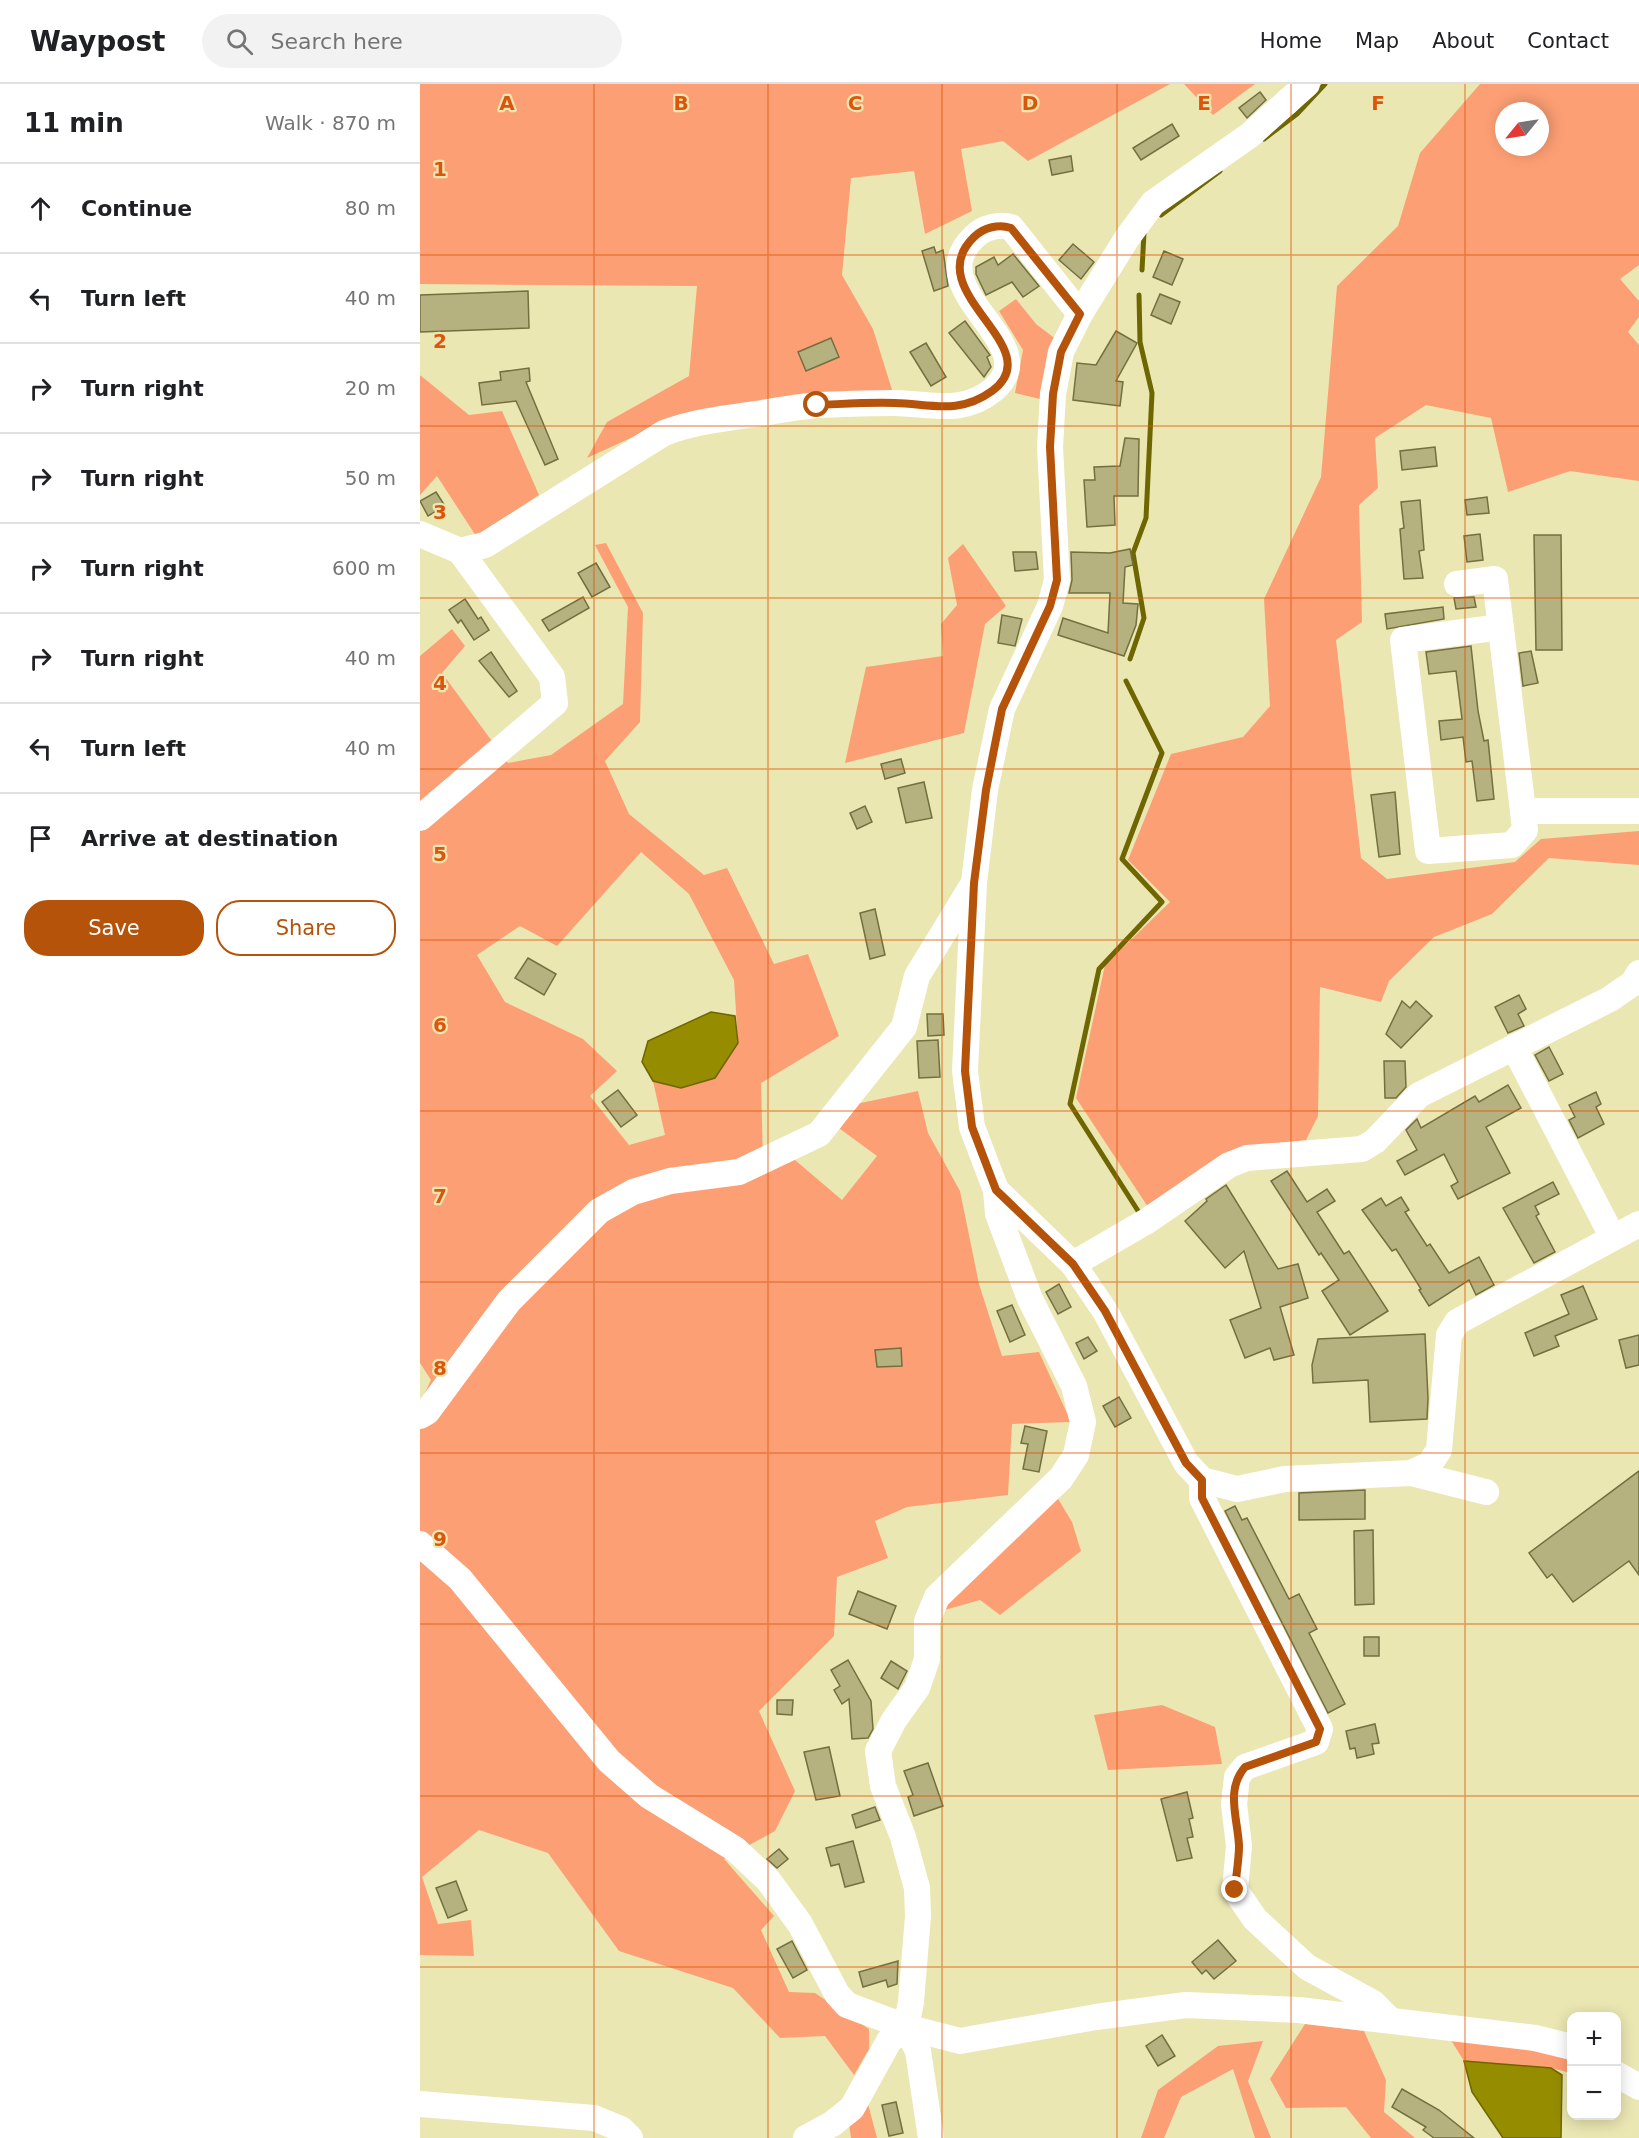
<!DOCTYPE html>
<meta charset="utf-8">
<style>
body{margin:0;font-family:"DejaVu Sans",sans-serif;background:#f2f2f2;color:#202124}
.controls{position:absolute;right:18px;bottom:18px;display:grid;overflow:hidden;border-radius:12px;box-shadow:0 3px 15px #0003}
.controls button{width:54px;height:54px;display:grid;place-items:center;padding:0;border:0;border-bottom:2px solid #e0e0e0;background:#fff;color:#202124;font:30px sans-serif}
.compass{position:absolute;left:1075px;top:18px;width:54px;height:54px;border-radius:50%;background:#fff;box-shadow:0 3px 15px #0003;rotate:240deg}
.stop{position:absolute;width:18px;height:18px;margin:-14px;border:4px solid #b45309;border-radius:50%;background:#fff}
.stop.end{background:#b45309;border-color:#fff;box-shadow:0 2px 6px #0008}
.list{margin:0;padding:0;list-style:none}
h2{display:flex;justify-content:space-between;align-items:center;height:78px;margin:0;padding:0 24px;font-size:26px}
h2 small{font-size:20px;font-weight:400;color:#757577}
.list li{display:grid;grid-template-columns:39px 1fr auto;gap:18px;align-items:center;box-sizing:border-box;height:90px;padding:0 24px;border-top:2px solid #e0e0e0}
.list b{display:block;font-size:22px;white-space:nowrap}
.list em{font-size:20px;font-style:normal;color:#757577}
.actions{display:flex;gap:12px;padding:18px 24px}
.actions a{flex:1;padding:14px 0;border:2px solid #b45309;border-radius:24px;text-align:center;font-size:21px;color:#b45309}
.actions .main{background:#b45309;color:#fff}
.icon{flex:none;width:33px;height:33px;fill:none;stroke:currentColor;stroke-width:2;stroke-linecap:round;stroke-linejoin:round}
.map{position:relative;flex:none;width:1219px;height:2054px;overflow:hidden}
header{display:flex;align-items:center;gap:36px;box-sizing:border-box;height:84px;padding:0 30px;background:#fff;border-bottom:2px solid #e0e0e0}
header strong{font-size:28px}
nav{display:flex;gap:33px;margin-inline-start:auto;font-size:21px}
.search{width:420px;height:54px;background:#f2f2f2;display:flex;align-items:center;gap:15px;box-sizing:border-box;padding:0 21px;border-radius:33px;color:#757577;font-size:22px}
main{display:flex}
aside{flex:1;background:#fff}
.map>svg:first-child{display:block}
.green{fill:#fd9f74;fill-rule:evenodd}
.water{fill:#968c00;stroke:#6e6600;stroke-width:1.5}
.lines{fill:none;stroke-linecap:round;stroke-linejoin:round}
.stream{stroke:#6e6600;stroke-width:5}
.building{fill:#b6b280;stroke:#736f3f;stroke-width:1.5}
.minor{stroke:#fff;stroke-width:26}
.route{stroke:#b45309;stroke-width:8}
.grid{fill:none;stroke:#dd550b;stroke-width:1.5;stroke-opacity:0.55}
.grid-label{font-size:20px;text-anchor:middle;font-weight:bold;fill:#dd550b;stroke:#ebe7b3;stroke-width:4.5;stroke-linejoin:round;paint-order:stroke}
</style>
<header>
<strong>Waypost</strong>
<div class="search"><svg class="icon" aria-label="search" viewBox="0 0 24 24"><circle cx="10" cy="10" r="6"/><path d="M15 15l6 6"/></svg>Search here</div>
<nav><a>Home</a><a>Map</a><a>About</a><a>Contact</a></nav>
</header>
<main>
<aside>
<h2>11 min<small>Walk · 870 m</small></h2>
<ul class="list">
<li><svg class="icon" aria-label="ahead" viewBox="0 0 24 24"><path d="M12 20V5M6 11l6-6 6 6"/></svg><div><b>Continue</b></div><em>80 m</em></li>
<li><svg class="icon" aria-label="left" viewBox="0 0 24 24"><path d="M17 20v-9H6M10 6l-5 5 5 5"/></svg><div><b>Turn left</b></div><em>40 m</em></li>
<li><svg class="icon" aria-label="right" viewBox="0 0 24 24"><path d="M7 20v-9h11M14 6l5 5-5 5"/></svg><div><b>Turn right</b></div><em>20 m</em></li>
<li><svg class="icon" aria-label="right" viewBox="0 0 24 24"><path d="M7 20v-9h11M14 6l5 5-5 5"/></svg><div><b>Turn right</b></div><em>50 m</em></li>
<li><svg class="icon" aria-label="right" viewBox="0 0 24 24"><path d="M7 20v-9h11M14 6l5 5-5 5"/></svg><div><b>Turn right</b></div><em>600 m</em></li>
<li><svg class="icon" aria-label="right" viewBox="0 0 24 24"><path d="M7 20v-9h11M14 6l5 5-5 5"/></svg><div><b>Turn right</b></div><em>40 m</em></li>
<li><svg class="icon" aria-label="left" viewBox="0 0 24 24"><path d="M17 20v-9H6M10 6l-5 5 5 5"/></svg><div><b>Turn left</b></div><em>40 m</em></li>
<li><svg class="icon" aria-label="arrive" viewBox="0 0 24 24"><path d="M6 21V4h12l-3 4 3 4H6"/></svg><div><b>Arrive at destination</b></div></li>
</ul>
<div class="actions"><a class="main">Save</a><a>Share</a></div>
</aside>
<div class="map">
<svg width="1219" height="2054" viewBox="0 0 1219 2054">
<rect width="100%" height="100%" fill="#ebe7b3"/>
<g class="green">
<polygon points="0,0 750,0 608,77 583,57 541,65 552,127 505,150 494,87 431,94 422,191 453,245 473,309 252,335 167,374 187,338 269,292 277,202 0,200"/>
<polygon points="764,0 835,0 793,31"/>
<path d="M1060,0H1219V181L1200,195L1219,217V233L1208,248L1219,261V397L1150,387L1088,408L1071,334L1006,321L955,354L958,404L939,421L942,538L916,556L941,774L967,795L1095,778L1121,755L1219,747V781L1129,774L1072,830L1014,853L969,897L961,918L900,903L898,1032L886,1056L814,1067L728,1123L656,1014L685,881L750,818L708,776L751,670L823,653L850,622L844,515L901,393L917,202L978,142L1000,69ZM1084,27H1120V63H1084Z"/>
<polygon points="596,215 616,240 637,256 620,315 595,309 603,266 579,227"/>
<polygon points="0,291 49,331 82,327 119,411 56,452 17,392 0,411"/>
<path d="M186,459L223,529L220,638L185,677L209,730L284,791L307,784L354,880L388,870L419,952L341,999L343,1078L375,1076L422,1116L457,1072L416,1042L431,1021L498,1007L508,1049L540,1107L559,1200L582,1272L619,1268L651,1338L592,1340L588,1411L487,1423L455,1437L468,1474L417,1493L414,1552L339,1627L375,1707L355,1747L304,1775L354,1832L341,1846L369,1908L395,1909L449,1945V1965L434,1991L405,1952L360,1954L313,1904L199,1867L128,1769L59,1746L2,1793L18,1840L51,1836L54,1872L0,1871V1319L11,1296L0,1279V572L32,545L45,562L22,589L88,679L131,671L203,620L208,523L175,461ZM221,768L269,810L314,896L318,959L261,1004L233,997L245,1051L209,1061L170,1012L197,987L163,955L85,918L57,871L100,842L137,862Z"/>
<polygon points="543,460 586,522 565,540 544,649 425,679 446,583 523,572 521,540 537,521 528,474"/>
<polygon points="637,1413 652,1438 661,1467 580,1531 560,1516 521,1527"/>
<polygon points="742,1621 795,1643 802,1680 688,1686 674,1631"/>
<polygon points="885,1940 944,1947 966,1996 964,2028 995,2054 951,2054 926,2023 866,2024 850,1995"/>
<polygon points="1029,1953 1134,1965 1151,1975 1151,1989 1131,1984 1044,1977"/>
<polygon points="843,1957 828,1997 851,2054 835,2054 813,1985 761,2013 744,2054 721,2054 738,2006 798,1962"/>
<polygon points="448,2020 457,2054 431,2054 429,2040"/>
</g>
<g class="water">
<polygon points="291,928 315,932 318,959 295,994 261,1004 233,997 222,978 228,957"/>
<polygon points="1044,1977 1131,1984 1142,1991 1141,2054 1083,2054 1052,2008"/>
</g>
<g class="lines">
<g class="stream">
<polyline points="844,55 877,30 905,0"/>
<polyline points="741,131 800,87"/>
<polyline points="722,186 724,149"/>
<polyline points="710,575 724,534 713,469 726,434 732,309 720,258 719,211"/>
<polyline points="706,597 742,669 702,775 742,818 679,885 650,1020 720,1130"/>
</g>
</g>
<g class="building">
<polygon points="840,8 846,16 827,34 819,24"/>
<polygon points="752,40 759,52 721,76 713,64"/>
<polygon points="651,72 653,87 632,91 629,76"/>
<polygon points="653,160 674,178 661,195 639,176"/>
<polygon points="514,163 516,169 523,166 528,202 514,207 502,167"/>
<polygon points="744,167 763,175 752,201 733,193"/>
<polygon points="593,170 619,202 603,213 592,198 566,211 556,190 556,183 574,173 578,181"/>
<polygon points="108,207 109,244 0,248 0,211"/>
<polygon points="740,210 760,218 751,240 731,231"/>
<polygon points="545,237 570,271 567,273 571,283 564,293 529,249"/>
<polygon points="696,247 717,259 696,297 703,298 700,322 653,316 657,279 676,281"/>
<polygon points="411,254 419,273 386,287 378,268"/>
<polygon points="506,259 526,293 511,302 490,268"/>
<polygon points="109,284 110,297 106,298 138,375 125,381 96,317 62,321 59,299 81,296 80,288"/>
<polygon points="705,354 719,355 718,412 694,412 695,441 667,443 664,396 675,396 674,383 700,382"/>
<polygon points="1015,363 1017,382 982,386 980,367"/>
<polygon points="16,408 25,422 8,432 0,417"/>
<polygon points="1067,413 1069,429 1047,431 1045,416"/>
<polygon points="1000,416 1004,466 999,467 1003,494 984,495 980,445 984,444 981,418"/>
<polygon points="1060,450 1063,476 1047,478 1044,452"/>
<polygon points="1114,451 1141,451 1142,566 1116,566"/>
<polygon points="710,465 713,481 705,483 703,519 718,520 716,541 704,572 638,551 643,534 688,549 690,509 649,509 652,496 651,468 690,469"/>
<polygon points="593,468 616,468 618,485 595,487"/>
<polygon points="176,479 190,503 172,513 158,489"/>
<polygon points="163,513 169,524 129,547 122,536"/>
<polygon points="1054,513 1056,523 1036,525 1034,514"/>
<polygon points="45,515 58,535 61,533 69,546 54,556 41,536 38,539 29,526"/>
<polygon points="1023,523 1024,535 967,545 965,530"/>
<polygon points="582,531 602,535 595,562 578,559"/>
<polygon points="1051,562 1058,627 1064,657 1068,656 1074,715 1057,717 1052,677 1046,678 1043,653 1021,656 1019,637 1042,635 1036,587 1009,590 1006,568"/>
<polygon points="1111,567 1118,599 1103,602 1099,569"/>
<polygon points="71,568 97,607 89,613 59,577"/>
<polygon points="481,675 485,689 465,695 461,680"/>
<polygon points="504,698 512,734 486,739 478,704"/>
<polygon points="975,708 980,770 959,773 951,711"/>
<polygon points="445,722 452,738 437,745 430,729"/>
<polygon points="455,825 465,871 450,875 440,829"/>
<polygon points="108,874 136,890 124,911 95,894"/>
<polygon points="1099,911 1106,925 1098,930 1104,942 1088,949 1075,923"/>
<polygon points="982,917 990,924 996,917 1012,932 981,964 966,950"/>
<polygon points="507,930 523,930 524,951 508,952"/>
<polygon points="518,956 520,993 499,994 497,957"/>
<polygon points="1129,963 1143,990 1129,997 1115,971"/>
<polygon points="964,977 985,977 986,1003 976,1014 965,1014"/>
<polygon points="1088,1001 1101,1024 1066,1043 1090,1089 1038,1115 1031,1102 1038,1098 1024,1070 985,1091 977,1077 997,1066 986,1046 997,1035 1001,1044 1055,1012 1059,1018"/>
<polygon points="198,1006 217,1031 201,1043 182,1018"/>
<polygon points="1176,1008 1181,1020 1176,1023 1184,1040 1158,1054 1149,1036 1155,1033 1149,1021"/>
<polygon points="867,1087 887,1118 907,1105 915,1117 897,1128 924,1170 929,1167 968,1227 930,1251 902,1207 919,1196 901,1169 899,1171 851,1097"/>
<polygon points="1133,1098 1139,1110 1115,1122 1119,1130 1116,1132 1135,1168 1114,1179 1083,1124"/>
<polygon points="806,1101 858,1185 878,1180 888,1214 860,1223 874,1271 854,1276 850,1264 825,1274 810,1236 841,1224 824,1167 805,1184 765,1137 787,1117 786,1115"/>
<polygon points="981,1113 989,1126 985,1128 1007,1162 1010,1160 1029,1189 1059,1173 1074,1201 1056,1211 1049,1196 1009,1222 999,1206 1001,1205 976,1165 972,1167 942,1126 961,1114 966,1122"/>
<polygon points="639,1200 651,1223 638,1230 626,1208"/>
<polygon points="1163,1202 1177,1235 1135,1252 1139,1262 1114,1272 1105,1249 1149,1230 1141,1211"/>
<polygon points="592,1221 605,1251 590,1258 577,1227"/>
<polygon points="1005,1250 1008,1314 1007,1335 950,1338 948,1296 893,1299 892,1281 898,1255"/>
<polygon points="1219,1251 1219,1281 1206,1284 1199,1256"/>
<polygon points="668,1253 677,1267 664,1275 656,1259"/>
<polygon points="481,1264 482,1282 457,1283 455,1266"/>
<polygon points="699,1313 711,1334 695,1343 683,1322"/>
<polygon points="605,1342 627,1347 619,1388 603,1385 608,1360 601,1359"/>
<polygon points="1219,1387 1219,1491 1209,1477 1153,1518 1132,1490 1127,1494 1109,1469"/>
<polygon points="945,1406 945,1435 879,1436 879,1409"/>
<polygon points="815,1422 822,1436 827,1434 869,1515 879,1510 897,1545 889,1549 925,1620 908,1629 805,1427"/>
<polygon points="953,1446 954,1520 935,1521 934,1447"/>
<polygon points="438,1507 476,1522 467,1545 429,1530"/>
<rect x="944" y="1553" width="15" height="19"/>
<polygon points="428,1576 451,1617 453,1645 448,1654 432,1655 429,1615 422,1620 414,1606 420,1602 411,1586"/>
<polygon points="471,1577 487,1587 478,1605 461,1594"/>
<polygon points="357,1616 373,1616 372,1631 357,1630"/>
<polygon points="955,1640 959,1659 952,1660 954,1670 937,1674 935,1664 930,1665 926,1647"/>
<polygon points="409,1663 420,1712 396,1716 384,1668"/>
<polygon points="508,1679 523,1722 494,1732 488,1713 493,1711 484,1687"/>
<polygon points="767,1708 773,1734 769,1735 773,1753 767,1754 772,1774 757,1777 741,1715"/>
<polygon points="455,1723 460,1736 436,1744 432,1731"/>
<polygon points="433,1757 444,1798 425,1803 419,1780 411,1782 406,1764"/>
<polygon points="359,1765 368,1775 357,1784 347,1775"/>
<polygon points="36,1797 47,1826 28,1834 16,1804"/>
<polygon points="798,1856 816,1877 794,1895 786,1886 782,1890 772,1878"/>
<polygon points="372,1857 387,1886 373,1894 357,1865"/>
<polygon points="478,1877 477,1900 468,1903 466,1896 443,1903 439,1888"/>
<polygon points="742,1951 755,1972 738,1982 726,1962"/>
<polygon points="982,2005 1019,2026 1054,2054 1014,2054 1003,2046 1006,2043 972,2023"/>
<polygon points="476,2018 483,2049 469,2052 462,2021"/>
</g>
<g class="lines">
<g class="minor">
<path d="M0,450L40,467L65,461L244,349C276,337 308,334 342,329C361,326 381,322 400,321C424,320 449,319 473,319C509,319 541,332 573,306C629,259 497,208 554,153C564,143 579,140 591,143L660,230"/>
<polyline points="1037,500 1075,495 1103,727 1219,727"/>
<polyline points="1081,543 983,556 1008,767 1092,761 1105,746 1103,727"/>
<polyline points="0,734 135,619 132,593 40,467"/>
<polyline points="1094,963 1192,1152"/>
<polyline points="576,1106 653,1180 685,1227 766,1379 782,1396 817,1405 865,1395 991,1389 1009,1381 1019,1366 1029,1251 1037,1238 1219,1140"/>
<polyline points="653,1180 727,1137 809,1081 827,1074 942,1065 955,1057 999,1011 1190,915 1213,899 1219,889"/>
<polyline points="0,1332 7,1328 89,1217 179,1127 213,1108 250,1097 319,1088 399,1050 484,943 497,892 552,802"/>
<polyline points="991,1389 1066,1408"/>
<polyline points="782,1396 782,1414 900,1645 896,1658 825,1683 817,1693 814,1720 819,1762 815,1806 835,1835 887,1883 953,1919 970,1936"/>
<polyline points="0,1460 40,1495 189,1677 229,1712 315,1765 348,1796 380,1840 417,1910 427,1921 486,1943 540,1957 676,1933 766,1921 879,1926 1115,1954 1152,1963"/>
<polyline points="486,1943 498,1967 511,2054"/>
<polyline points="1196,1990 1219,2003"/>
<polyline points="0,2020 174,2034 201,2045 210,2054"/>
<polyline points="386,2054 412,2040 432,2024 469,1957 486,1943 491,1918 498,1832 497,1804 483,1753 463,1702 458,1667 474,1636 497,1604 507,1575 507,1537 517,1513 641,1394 656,1371 663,1338 654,1302 610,1215 578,1130 576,1106 552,1043 545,987 554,799 565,706 582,625 630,522 637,496 630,363 633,310 641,268 660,230 707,154 733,119 830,51 887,0"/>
</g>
</g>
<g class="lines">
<path class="route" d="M397,321C423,320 449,318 475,319C511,320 539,331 572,307C632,263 497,208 554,153C564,143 579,140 591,144L660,230L641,268L633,310L630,363L637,496L630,522L582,625L566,706L554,799L545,987L552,1043L576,1106L653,1180L685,1227L766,1379L782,1396V1414L900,1645L896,1658L825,1683C805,1706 818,1735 819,1762C819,1776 816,1791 815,1806"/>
</g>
<path class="grid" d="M174,0V2054M348,0V2054M522,0V2054M697,0V2054M871,0V2054M1045,0V2054M0,171H1219M0,342H1219M0,514H1219M0,685H1219M0,856H1219M0,1027H1219M0,1198H1219M0,1369H1219M0,1540H1219M0,1712H1219M0,1883H1219"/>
<g class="grid-label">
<text x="87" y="26">A</text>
<text x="261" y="26">B</text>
<text x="435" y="26">C</text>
<text x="610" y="26">D</text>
<text x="784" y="26">E</text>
<text x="958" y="26">F</text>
<text x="20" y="92">1</text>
<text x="20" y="264">2</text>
<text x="20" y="435">3</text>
<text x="20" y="606">4</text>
<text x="20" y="777">5</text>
<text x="20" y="948">6</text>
<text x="20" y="1119">7</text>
<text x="20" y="1291">8</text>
<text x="20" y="1462">9</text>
</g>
</svg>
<div class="controls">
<button>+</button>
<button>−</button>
</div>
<svg class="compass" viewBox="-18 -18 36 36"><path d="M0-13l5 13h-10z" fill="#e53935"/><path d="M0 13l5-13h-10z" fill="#757577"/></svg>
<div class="stop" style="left:397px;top:321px"></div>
<div class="stop end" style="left:815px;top:1806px"></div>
</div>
</main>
